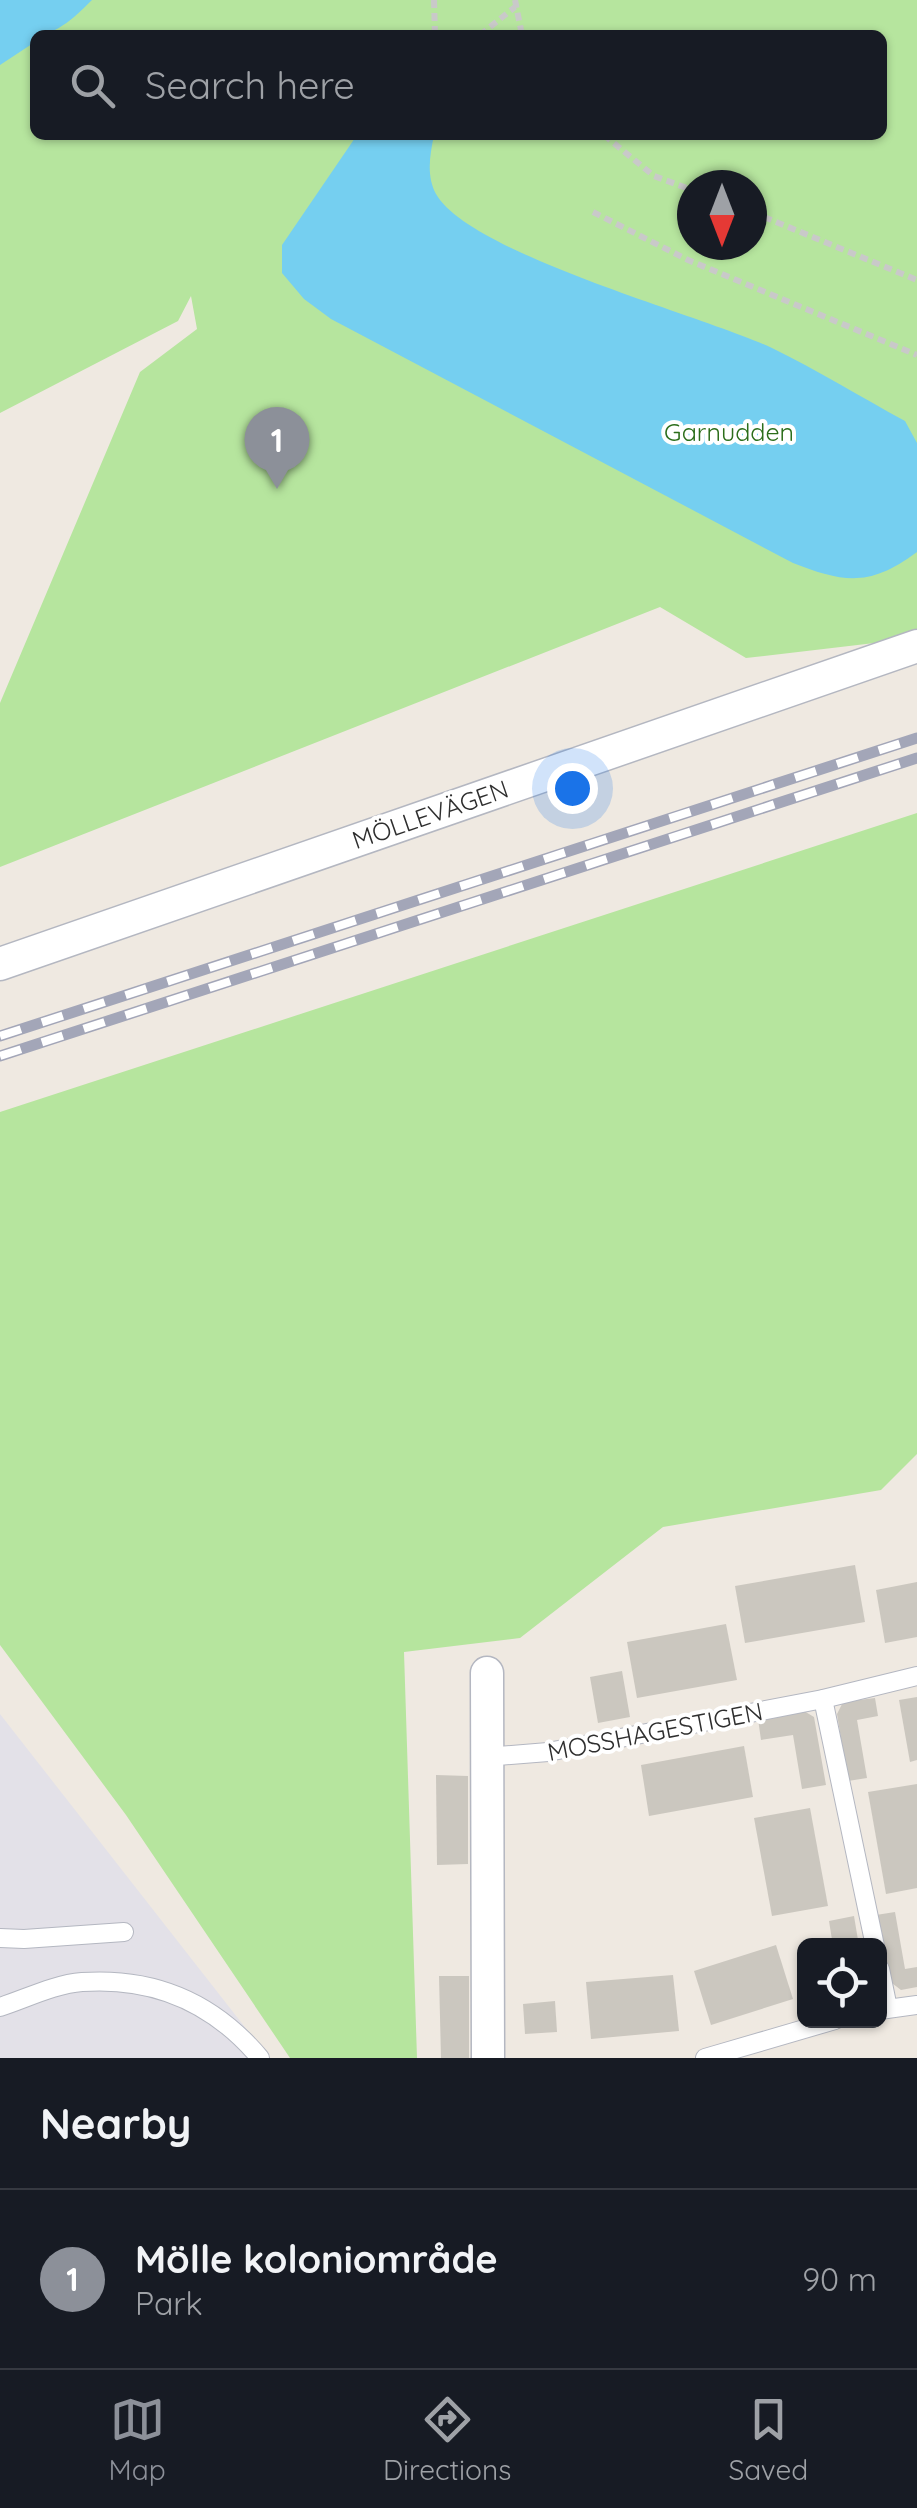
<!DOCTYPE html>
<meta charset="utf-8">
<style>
body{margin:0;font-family:Quicksand,sans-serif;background:#20242c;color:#f1f3f6}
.controls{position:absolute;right:30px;bottom:30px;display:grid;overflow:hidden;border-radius:15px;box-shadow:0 2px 8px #0004}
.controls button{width:90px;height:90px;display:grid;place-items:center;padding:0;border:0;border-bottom:2px solid #363941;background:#171b24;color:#f1f3f6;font:50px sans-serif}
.compass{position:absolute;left:677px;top:170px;width:90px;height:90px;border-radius:50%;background:#171b24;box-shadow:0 2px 8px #0004;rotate:180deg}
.you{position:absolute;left:572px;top:788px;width:35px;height:35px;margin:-25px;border:8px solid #fff;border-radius:50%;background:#1a73e8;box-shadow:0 0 0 15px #1a73e833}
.badge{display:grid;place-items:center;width:65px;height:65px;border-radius:50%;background:#8c9099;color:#fff;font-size:32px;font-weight:700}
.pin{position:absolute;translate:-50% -82px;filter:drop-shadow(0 2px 5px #0008)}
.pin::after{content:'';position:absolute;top:52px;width:35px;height:30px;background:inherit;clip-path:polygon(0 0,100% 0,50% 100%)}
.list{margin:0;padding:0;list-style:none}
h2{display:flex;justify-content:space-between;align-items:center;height:130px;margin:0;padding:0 40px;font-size:42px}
h2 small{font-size:32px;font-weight:400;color:#9ea1a6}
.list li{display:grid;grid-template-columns:65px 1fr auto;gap:30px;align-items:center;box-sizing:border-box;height:180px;padding:0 40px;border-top:2px solid #363941}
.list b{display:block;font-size:38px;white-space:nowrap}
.list p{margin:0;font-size:32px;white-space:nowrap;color:#9ea1a6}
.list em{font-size:32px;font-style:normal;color:#9ea1a6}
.icon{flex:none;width:55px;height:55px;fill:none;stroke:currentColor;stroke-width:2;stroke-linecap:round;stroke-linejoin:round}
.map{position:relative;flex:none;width:917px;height:2058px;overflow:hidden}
.search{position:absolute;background:#171b24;box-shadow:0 2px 8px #0004;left:30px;right:30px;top:30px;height:110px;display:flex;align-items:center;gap:25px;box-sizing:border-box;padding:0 35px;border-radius:15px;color:#9ea1a6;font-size:38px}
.sheet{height:310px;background:#171b24}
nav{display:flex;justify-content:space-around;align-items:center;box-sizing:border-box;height:140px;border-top:2px solid #363941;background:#171b24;font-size:28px;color:#9ea1a6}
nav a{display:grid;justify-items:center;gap:5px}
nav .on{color:#8c9099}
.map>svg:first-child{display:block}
.industrial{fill:#e3e1e8}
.green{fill:#b6e59e;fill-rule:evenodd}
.water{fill:#75cff0}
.building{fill:#cbc7bf}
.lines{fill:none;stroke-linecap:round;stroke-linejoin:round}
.service-casing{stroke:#b4b7c1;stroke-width:20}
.minor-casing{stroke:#b4b7c1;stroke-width:35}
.path{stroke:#c9c9c9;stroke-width:6;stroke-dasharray:8 5;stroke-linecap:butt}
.service{stroke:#fff;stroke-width:18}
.minor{stroke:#fff;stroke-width:32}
.rail-casing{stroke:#a3a6b8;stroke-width:11}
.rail{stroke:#fff;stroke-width:8;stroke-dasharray:22;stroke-linecap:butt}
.labels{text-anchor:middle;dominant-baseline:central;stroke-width:8;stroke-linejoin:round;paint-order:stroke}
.park-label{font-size:25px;fill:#2c6e1b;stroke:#fff}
.street-label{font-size:25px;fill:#2e2e2e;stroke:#fff}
</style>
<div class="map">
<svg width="917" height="2058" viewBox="0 0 917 2058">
<rect width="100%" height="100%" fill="#efe9e1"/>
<polygon class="industrial" points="0,1714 269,2058 0,2058"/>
<g class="green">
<path d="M0,0H917V638L746,658L660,607L0,867V703L140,372L197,329L191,296L178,321L0,413ZM35,35H882V135H35ZM692,185H752V245H692Z"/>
<polygon points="917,813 917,1454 881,1490 663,1527 520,1638 404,1652 417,2058 290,2058 126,1815 0,1645 0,1112"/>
</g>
<g class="water">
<path d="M0,0H92C77,15 57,35 35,35V42L0,65Z"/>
<path d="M357,135H434C430,155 426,175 436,194C470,254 701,315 772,348C817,370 861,397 905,421L917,443V552C870,587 844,583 793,563L331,319L304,299L282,273V245Z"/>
</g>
<g class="building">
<polygon points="855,1565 865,1622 745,1643 735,1586"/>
<polygon points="917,1582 917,1637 885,1643 876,1590"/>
<polygon points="726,1624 737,1680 637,1698 627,1642"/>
<polygon points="622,1671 630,1717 598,1723 590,1677"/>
<polygon points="917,1697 917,1760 910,1762 899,1700"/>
<polygon points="875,1698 878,1716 857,1720 867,1778 848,1781 837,1714 843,1702"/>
<polygon points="804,1711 814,1717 826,1785 802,1789 793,1735 761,1740 758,1719"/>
<polygon points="744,1746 753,1797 649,1816 641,1765"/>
<polygon points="436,1775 468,1776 468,1864 437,1865"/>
<polygon points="917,1784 917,1888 886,1894 868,1792"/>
<polygon points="810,1808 828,1906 772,1916 754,1818"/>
<polygon points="895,1912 905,1969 917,1967 917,1987 901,1990 888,1980 876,1915"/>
<polygon points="854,1916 859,1946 833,1946 829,1921"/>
<polygon points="776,1945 793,1999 711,2025 694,1971"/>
<polygon points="673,1975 679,2031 591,2039 586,1982"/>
<polygon points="439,1976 469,1976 469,2058 441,2058"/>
<polygon points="555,2001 557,2032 525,2034 523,2004"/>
</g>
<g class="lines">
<defs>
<g id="service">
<polyline points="823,1699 875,1946"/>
<polyline points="486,1757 548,1752 823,1699 917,1676"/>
<polyline points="0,1938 24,1939 124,1932"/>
<polyline points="880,1969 888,2008"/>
<path d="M0,2007C25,1999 55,1984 82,1982C154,1977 214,2003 260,2058"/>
<polyline points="880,2010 917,2005"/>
<polyline points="705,2058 835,2020"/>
</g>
<g id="minor">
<polyline points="0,964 917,646"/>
<polyline points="487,1673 488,2058"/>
</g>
</defs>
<use href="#service" class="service-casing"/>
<use href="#minor" class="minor-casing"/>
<g class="path">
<polyline points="434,0 435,35"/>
<polyline points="515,0 522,35"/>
<polyline points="480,35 515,7"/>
<polyline points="604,135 654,176 692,190"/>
<polyline points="593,212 688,260 917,355"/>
<polyline points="752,212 917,280"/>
</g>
<use href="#service" class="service"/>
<use href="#minor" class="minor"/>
<defs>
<g id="rail">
<polyline points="0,1036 917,738"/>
<polyline points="0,1056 917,758"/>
</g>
</defs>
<use href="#rail" class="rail-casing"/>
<use href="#rail" class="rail"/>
</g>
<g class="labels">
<g class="park-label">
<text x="729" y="431">Garnudden</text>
</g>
<g class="street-label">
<text transform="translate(430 814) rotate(-19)">MÖLLEVÄGEN</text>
<text transform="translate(655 1731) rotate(-11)">MOSSHAGESTIGEN</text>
</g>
</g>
</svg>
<div class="controls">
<button><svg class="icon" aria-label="locate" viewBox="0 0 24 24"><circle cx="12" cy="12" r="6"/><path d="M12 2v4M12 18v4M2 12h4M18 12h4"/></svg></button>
</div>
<svg class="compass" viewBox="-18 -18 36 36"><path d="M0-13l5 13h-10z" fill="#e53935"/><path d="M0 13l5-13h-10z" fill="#9ea1a6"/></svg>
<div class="you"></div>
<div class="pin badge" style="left:277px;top:489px">1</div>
<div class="search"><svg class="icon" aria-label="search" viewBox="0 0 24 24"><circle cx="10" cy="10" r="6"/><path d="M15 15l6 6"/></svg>Search here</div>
</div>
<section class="sheet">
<h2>Nearby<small></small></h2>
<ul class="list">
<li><span class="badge">1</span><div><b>Mölle koloniområde</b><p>Park</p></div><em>90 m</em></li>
</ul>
</section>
<nav>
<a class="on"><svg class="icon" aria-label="map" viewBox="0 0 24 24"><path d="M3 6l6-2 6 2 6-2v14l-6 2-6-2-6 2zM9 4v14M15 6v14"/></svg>Map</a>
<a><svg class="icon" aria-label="directions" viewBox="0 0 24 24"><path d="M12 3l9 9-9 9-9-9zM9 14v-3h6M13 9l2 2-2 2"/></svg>Directions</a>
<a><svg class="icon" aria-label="saved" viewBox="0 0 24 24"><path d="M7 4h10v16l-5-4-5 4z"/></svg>Saved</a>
</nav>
